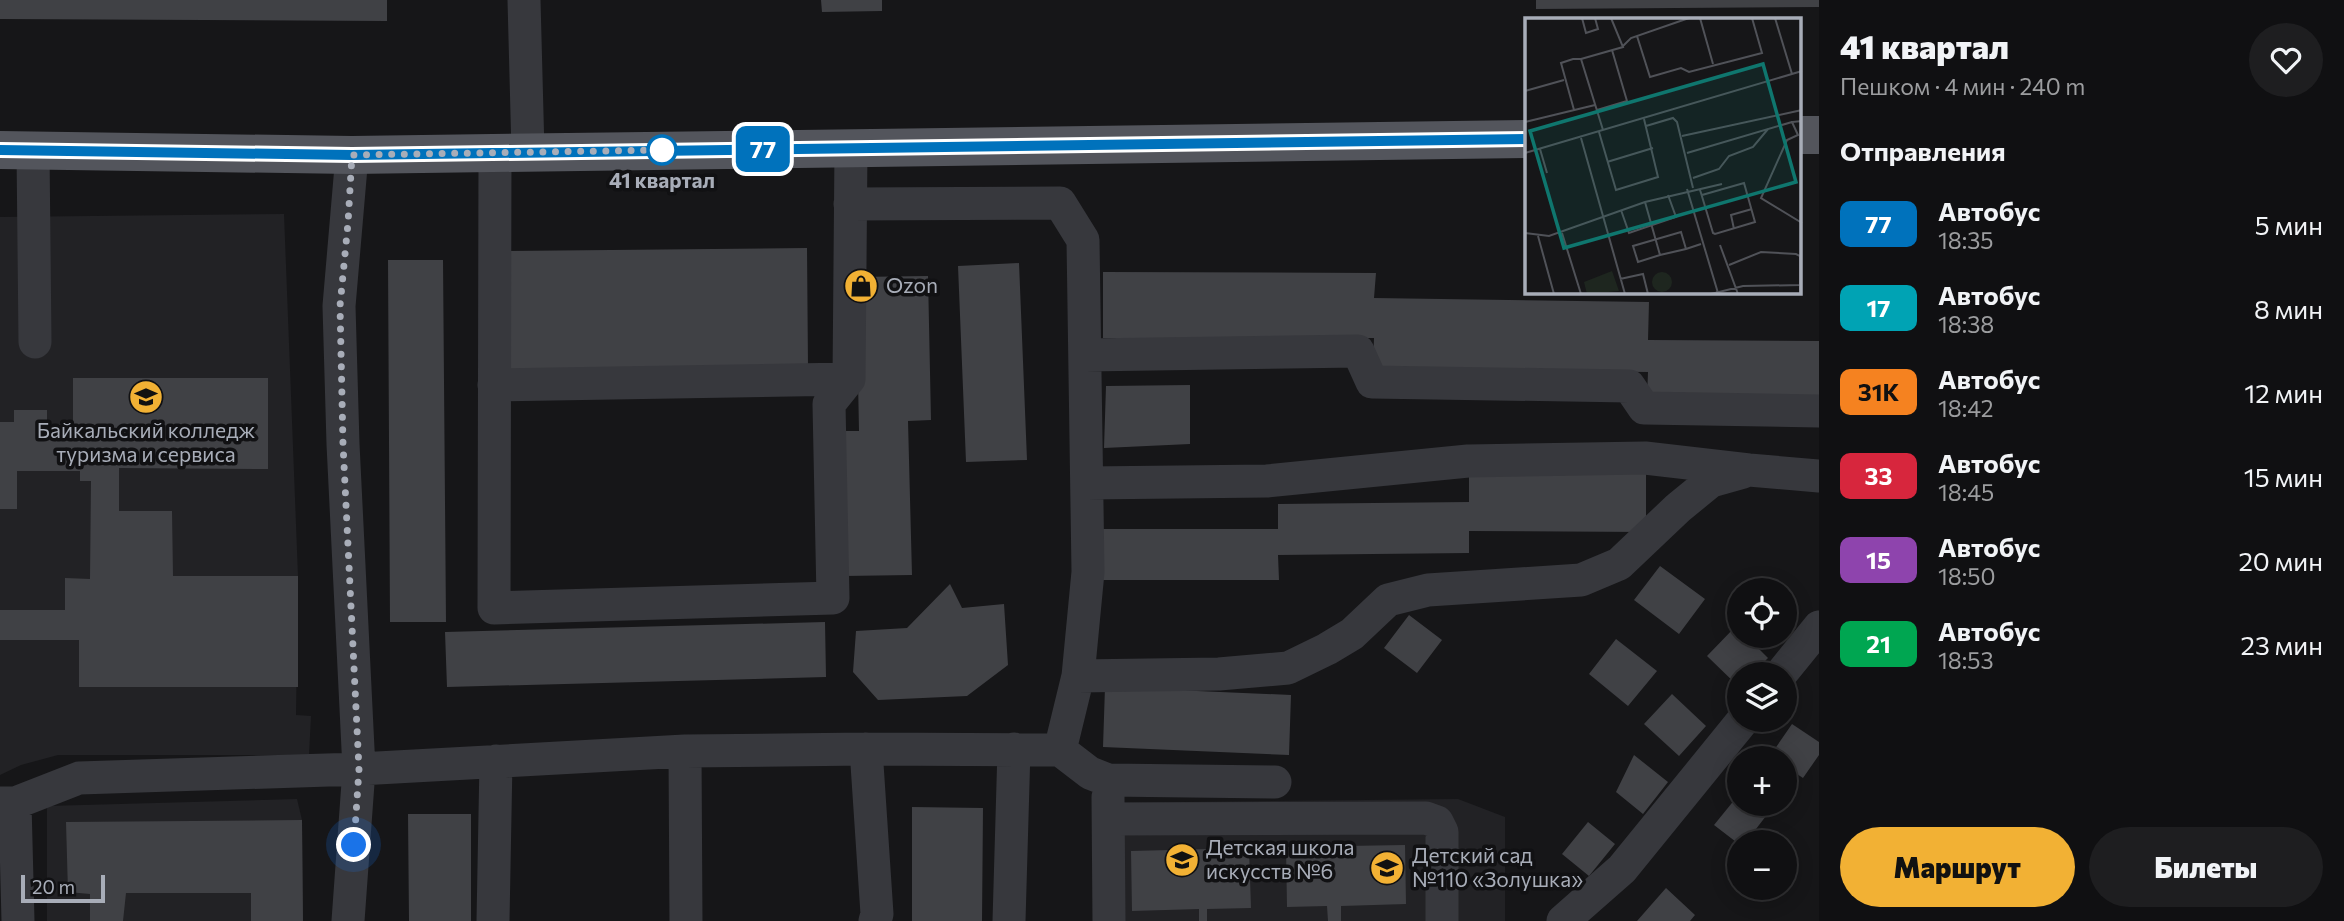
<!DOCTYPE html>
<html lang="ru">
<meta charset="utf-8">
<style>
:root{--surface:#101012;--page:#1e1e20;--text:#f1f3f6;--muted:#9c9d9f;--line:#303032;--accent:#f2b134}
body{margin:0;font-family:Commissioner,sans-serif;background:var(--page);color:var(--text);height:100vh;display:flex;flex-direction:column;font-size:26px;white-space:nowrap}
*{box-sizing:border-box;margin:0}
p{font-size:23px;color:var(--muted)}
.icon{flex:none;width:38px;height:38px;fill:none;stroke:currentColor;stroke-width:2;stroke-linecap:round;stroke-linejoin:round}
.map{position:relative;flex:1;overflow:hidden}
.details{display:flex;flex-direction:column;background:var(--surface);width:525px}
.details>*{flex:none}
.badge{padding:0 14px;border-radius:10px;font-size:24px;line-height:46px}
.tools{position:absolute;left:1727px;top:578px;display:grid;gap:14px}
.tools a{display:grid;place-items:center;width:70px;height:70px;border-radius:50%;background:var(--surface);box-shadow:0 4px 18px #0003,0 0 0 2px var(--line);font-size:35px}
.scale{position:absolute;left:21px;bottom:18px;width:84px;box-sizing:border-box;padding-left:7px;border:4px solid #a8adb8;border-top:0;font-size:19px;line-height:24px;white-space:nowrap;color:#a8adb8;-webkit-text-stroke:5px #111113;paint-order:stroke}
.you{position:absolute;width:35px;height:35px;margin:-18px;border:5px solid #fff;border-radius:50%;background:#1a73e8;box-shadow:0 0 0 10px #1a73e833}
.map>.badge{position:absolute;translate:-50% -50%;box-shadow:0 0 0 4px #fff}
h2{padding:0 21px;font-size:26px;line-height:63px}
.round{display:grid;place-items:center;flex:none;width:74px;height:74px;border-radius:37px;background:var(--page)}
.summary{display:flex;align-items:center;justify-content:space-between;height:119px;padding:0 21px}
h1{font-size:33px;font-weight:800;line-height:52px}
.cta{display:flex;gap:14px;margin-top:auto;padding:14px 21px}
.cta a{flex:1;height:80px;border-radius:42px;background:var(--accent);color:#111;font-size:28px;font-weight:800;line-height:80px;text-align:center}
.cta a+a{background:var(--page);color:var(--text)}
ul{padding:0;list-style:none}
li{display:flex;align-items:center;gap:21px;height:84px;padding:0 21px}
li div{flex:1}
li b{display:block;font-size:26px}
li em{font-style:normal}
li .badge{min-width:77px;font-weight:700;text-align:center}
main{display:flex;flex:1;min-height:0}
.map>svg:first-child{display:block}
</style>
<main>
<div class="map">
<svg width="1819" height="921" viewBox="0 0 1819 921">
<rect width="100%" height="100%" fill="#161618"/>
<path fill="#222225" d="M284 214 298 576 296 715 311 716 309 755H58L21 765 0 775V217Z
M297 799 302 820 303 921H47V806Z
M1458 799 1505 817V921H1097L1095 803Z"/>
<path fill="#404145" d="M0 0H387V21L0 19Z
M821 0H882V11L822 12Z
M1536 0H1819V7L1536 9Z
M807 248 808 366 502 374 500 251Z
M388 260H443L446 622H390Z
M1019 263 1027 460 966 462 958 266Z
M1103 272 1376 273 1374 298 1649 302 1648 340 1819 341V400L1647 399 1648 372 1373 369 1374 338H1103Z
M928 276 931 420 908 421 912 575 844 576 841 431H859L856 277Z
M73 378H268V469L119 468V511H172L173 576H298V687H79V640H0V610H65V578L90 579 91 481H80V471H17V509H0V422H14V410H47V424H73Z
M1190 385V444L1104 448 1106 386Z
M1469 473 1646 474V532L1469 531V553L1278 555 1279 580H1099V529H1278V504L1469 502Z
M1660 566 1705 599 1679 634 1634 600Z
M950 584 962 608 1004 604 1008 665 967 696 878 700 853 672 856 631 907 628Z
M1409 615 1442 640 1417 673 1384 648Z
M825 622 826 677 447 687 445 632Z
M1736 626 1740 629V635H1745L1768 658 1752 674H1740V688L1707 656Z
M1616 639 1657 671 1628 706 1589 674Z
M1105 687 1291 695 1289 755 1103 747Z
M1672 694 1706 726 1679 756 1644 724Z
M1792 724 1819 742V755L1803 778 1785 766V758L1770 756Z
M1634 755 1668 782 1643 814 1616 792Z
M1740 793V803H1750L1766 816 1746 842H1740V845L1714 825Z
M912 807 983 808 982 921H912Z
M408 814H471V921H409Z
M302 820 303 921H251V893H126L123 921H90V894L68 892 66 822Z
M1588 822 1615 844 1589 876 1562 854Z
M1405 845 1406 904 1341 906V921H1328L1327 906 1287 907 1286 847Z
M1249 848 1251 908 1207 909V921H1199V909L1132 911 1131 851Z
M1666 888 1695 915 1690 921H1637Z"/>
<g fill="none" stroke-linecap="round" stroke-linejoin="round">
<path stroke="#37383d" stroke-width="33" d="M524 0 528 152
M33 150 35 342
M495 152 494 608 833 598 829 404 849 379 851 148
M850 204 1060 203 1083 240 1088 572 1078 676 1060 750
M1085 355 1358 351 1372 382 1629 386 1644 408 1819 411
M494 385 849 379
M1087 483 1267 481 1468 461 1645 458 1749 470 1819 476
M1781 674 1819 627
M1078 676 1219 674 1288 668 1327 649 1352 634 1388 600 1428 590 1581 580 1619 564 1678 508 1711 481 1743 472
M866 749 877 914 875 921
M685 751 686 921
M1108 797 1109 921
M0 803H15L79 778 359 769 685 751 866 749 1060 750 1090 773 1108 780 1275 782
M15 803 18 921
M1109 819 1426 818 1437 822 1442 832V921
M348 921 359 769 343 444 339 306 352 155
M493 921 496 761
M1009 921 1014 749
M1563 921 1622 869 1744 719"/>
<path stroke="#53555c" stroke-width="38" d="M1800 135H1819
M0 150 352 155 1527 139"/>
</g>
<g fill="none" stroke-linecap="round" stroke-linejoin="round">
<g stroke="#fff" stroke-width="16">
<path id="line" d="M0 150 352 155 1527 139"/>
</g>
<use href="#line" stroke="#0072bc" stroke-width="10"/>
<path stroke="#a8adb8" stroke-width="7" stroke-dasharray="0 12.6" d="M354 845 359 769 343 444 340 306 348 223 352 155 665 150H662"/>
</g>
<defs>
<g id="shop-disc" transform="scale(1.75)"><circle r="9.5" fill="#f2b134" stroke="#111113"/><path d="M-5-2.5h2.3a2.7 3.5 0 0 1 5.4 0H5L5.5 6h-11ZM-1.5-2.5h3a1.5 2.3 0 0 0-3 0Z" fill="#111"/></g>
<g id="university-disc" transform="scale(1.75)"><circle r="9.5" fill="#f2b134" stroke="#111113"/><path d="M0-5L7-2L0 1L-7-2ZM-4 1L0 2.5L4 1V4Q0 6-4 4Z" fill="#111"/></g>
<g id="school-disc" transform="scale(1.75)"><circle r="9.5" fill="#f2b134" stroke="#111113"/><path d="M0-5L7-2L0 1L-7-2ZM-4 1L0 2.5L4 1V4Q0 6-4 4Z" fill="#111"/></g>
</defs>
<g fill-rule="evenodd">
<use href="#shop-disc" x="861" y="286"/>
<use href="#university-disc" x="146" y="397"/>
<use href="#school-disc" x="1182" y="860"/>
<use href="#school-disc" x="1387" y="868"/>
</g>
<circle fill="#fff" stroke="#0072bc" stroke-width="3.5" cx="662" cy="150" r="14"/>
<g text-anchor="middle" stroke-width="7" stroke-linejoin="round" paint-order="stroke">
<g font-size="21" font-weight="bold" fill="#a8adb8" stroke="#111113">
<text x="662" y="188">41 квартал</text>
</g>
<g font-size="21" fill="#a8adb8" stroke="#111113" text-anchor="start">
<text x="886" y="293">Ozon</text>
<text x="146" y="438" text-anchor="middle">Байкальский колледж<tspan x="146" dy="24">туризма и сервиса</tspan></text>
<text x="1206" y="855">Детская школа<tspan x="1206" dy="24">искусств №6</tspan></text>
<text x="1412" y="863">Детский сад<tspan x="1412" dy="24">№110 «Золушка»</tspan></text>
</g>
</g>
<g transform="translate(1525 18)">
<rect width="276" height="276" fill="#161618"/>
<path d="M87 253 94 273 62 276 59 264ZM127 264a10 10 0 1 1 20 0a10 10 0 1 1-20 0Z" fill="#1e261f"/>
<path fill="none" stroke="#505258" stroke-width="2" d="M57 0 61 15 73 11 70 0M175 0 188 46M250 0 267 56M112 18 125 59 156 50 164 54 237 35 227 0M98 28 106 20 164 0M56 41 98 29 86 0M0 73 39 62M49 92 36 45 48 41H56L78 112M72 92 102 83 87 32M277 103 267 104 273 117 262 122 236 180 277 205M0 104 70 87M121 108 148 100 152 104 168 170M74 114 91 172 133 159 119 101M157 118 277 92M56 120 100 276M15 131 22 155M0 135 277 53M162 135 267 104M82 144 128 130M168 160 194 151 204 138 228 129 243 111M162 171 193 275M175 172 176 175 188 215 190 216 230 204 219 165 177 177M120 184 135 237M96 192 104 215 151 199 143 177M209 211 206 197 227 191M0 215 24 218 120 184 197 166M37 215 56 276M13 218 29 276M195 227 213 276M161 231 156 214 108 228 113 244 135 237 161 231 176 226M204 247 236 234 271 236 275 238V276M95 261 118 256 123 276M186 276 218 268 276 267"/>
<path fill="#0f766e" fill-opacity="0.15" stroke="#0f766e" stroke-width="3.5" d="M238 46 271 164 39 230 5 113Z"/>
<rect width="276" height="276" fill="none" stroke="#a8adb8" stroke-width="3.5"/>
</g>
</svg>
<div class="tools">
<a><svg class="icon" aria-label="locate" viewBox="0 0 24 24"><circle cx="12" cy="12" r="6"/><path d="M12 2v4M12 18v4M2 12h4M18 12h4"/></svg></a>
<a><svg class="icon" aria-label="layers" viewBox="0 0 24 24"><path d="M12 4l9 5-9 5-9-5zM3 14l9 5 9-5"/></svg></a>
<a>+</a>
<a>−</a>
</div>
<div class="scale">20 m</div>
<div class="you" style="left:354px;top:845px"></div>
<b class="badge" style="left:763px;top:149px;background:#0072bc;color:#fff">77</b>
</div>
<section class="details">
<div class="summary"><div><h1>41 квартал</h1><p>Пешком · 4 мин · 240 m</p></div><a class="round"><svg class="icon" aria-label="heart" viewBox="0 0 24 24"><path d="M12 20l-8-8c-3-5 5-10 8-4 3-6 11-1 8 4z"/></svg></a></div>
<h2>Отправления</h2>
<ul>
<li><span class="badge" style="background:#0072bc;color:#fff">77</span><div><b>Автобус</b><p>18:35</p></div><em>5 мин</em></li>
<li><span class="badge" style="background:#00a3b4;color:#fff">17</span><div><b>Автобус</b><p>18:38</p></div><em>8 мин</em></li>
<li><span class="badge" style="background:#f58220;color:#111">31К</span><div><b>Автобус</b><p>18:42</p></div><em>12 мин</em></li>
<li><span class="badge" style="background:#d7263d;color:#fff">33</span><div><b>Автобус</b><p>18:45</p></div><em>15 мин</em></li>
<li><span class="badge" style="background:#8e44ad;color:#fff">15</span><div><b>Автобус</b><p>18:50</p></div><em>20 мин</em></li>
<li><span class="badge" style="background:#00a651;color:#fff">21</span><div><b>Автобус</b><p>18:53</p></div><em>23 мин</em></li>
</ul>
<div class="cta"><a>Маршрут</a><a>Билеты</a></div>
</section>
</main>
